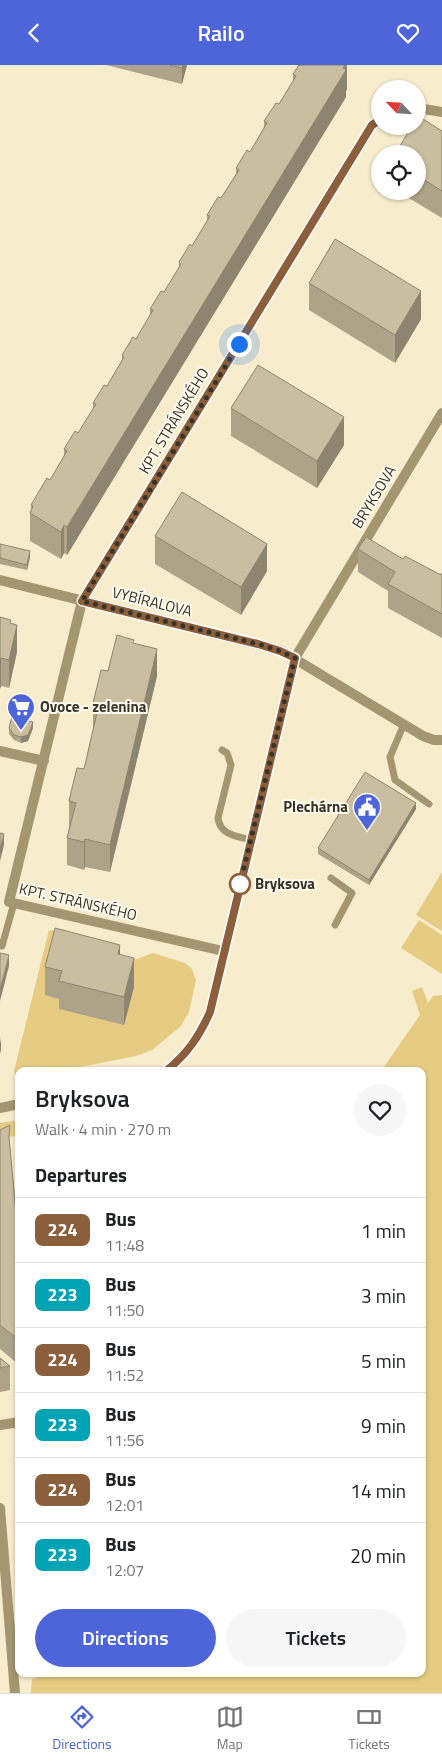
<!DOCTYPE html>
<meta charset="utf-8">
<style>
:root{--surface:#fff;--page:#f6f6f6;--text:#202124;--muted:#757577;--line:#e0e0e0;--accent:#4d65d9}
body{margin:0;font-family:"Titillium Web",sans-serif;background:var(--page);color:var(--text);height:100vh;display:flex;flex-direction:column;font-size:19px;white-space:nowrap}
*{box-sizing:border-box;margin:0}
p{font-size:16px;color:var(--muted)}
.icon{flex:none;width:28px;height:28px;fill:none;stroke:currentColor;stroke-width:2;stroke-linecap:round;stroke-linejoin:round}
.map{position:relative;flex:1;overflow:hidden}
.details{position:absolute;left:15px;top:1002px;width:411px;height:610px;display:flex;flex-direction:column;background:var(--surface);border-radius:10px;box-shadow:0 1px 4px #0004}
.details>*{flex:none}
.badge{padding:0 10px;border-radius:8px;font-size:18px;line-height:32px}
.needle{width:32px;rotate:295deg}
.fabs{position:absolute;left:371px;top:15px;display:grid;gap:10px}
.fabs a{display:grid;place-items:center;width:55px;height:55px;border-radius:50%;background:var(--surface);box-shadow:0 1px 4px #0004;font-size:25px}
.you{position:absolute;width:25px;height:25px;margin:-12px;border:4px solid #fff;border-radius:50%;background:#1a73e8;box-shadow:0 0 0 8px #1a73e833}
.map>.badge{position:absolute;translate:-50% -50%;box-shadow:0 0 0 2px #fff}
h2{padding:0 20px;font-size:19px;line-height:45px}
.round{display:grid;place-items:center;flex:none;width:52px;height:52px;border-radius:26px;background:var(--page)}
.head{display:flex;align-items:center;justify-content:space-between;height:85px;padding:0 20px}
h1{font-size:24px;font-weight:600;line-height:38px}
.cta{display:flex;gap:10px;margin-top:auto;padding:10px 20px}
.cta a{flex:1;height:58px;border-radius:30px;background:var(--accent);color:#fff;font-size:20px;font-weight:600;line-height:58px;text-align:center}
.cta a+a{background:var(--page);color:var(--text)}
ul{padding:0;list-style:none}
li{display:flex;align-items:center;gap:15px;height:65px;padding:0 20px;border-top:1px solid var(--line)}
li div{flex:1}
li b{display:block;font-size:19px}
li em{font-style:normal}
li .badge{min-width:55px;font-weight:700;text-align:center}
header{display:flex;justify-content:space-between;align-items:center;height:65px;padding:0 20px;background:var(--accent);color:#fff;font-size:22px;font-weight:600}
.tabs{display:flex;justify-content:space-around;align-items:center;height:70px;border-top:1px solid var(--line);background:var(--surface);font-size:14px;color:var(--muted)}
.tabs a{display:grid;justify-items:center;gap:2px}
.tabs .active{color:var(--accent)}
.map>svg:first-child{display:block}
</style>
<header><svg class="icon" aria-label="back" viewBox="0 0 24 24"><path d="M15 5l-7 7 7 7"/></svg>Railo<svg class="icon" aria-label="heart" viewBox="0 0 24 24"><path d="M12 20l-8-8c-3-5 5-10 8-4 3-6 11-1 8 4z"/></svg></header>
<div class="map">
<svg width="442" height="1628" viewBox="0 0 442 1628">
<rect width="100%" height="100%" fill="#f7eccc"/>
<path fill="#e6cc83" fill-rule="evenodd" d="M442 807V866L416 850Z
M419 855 442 870V909L401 883Z
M49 865 95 874 93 883 137 894 153 888 185 898 192 904 196 915 189 947 181 961 152 985 136 991 60 1006H19V1013L16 1012 14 1006ZM134 922 62 934 45 930Z
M422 922 428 938 433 931 442 930V1628H31L32 1614 45 1609H422V1006H381L420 950 412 926Z
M19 1055V1070L0 1074V1058Z"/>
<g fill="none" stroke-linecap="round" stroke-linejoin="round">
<path stroke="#a39670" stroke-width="7" d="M404 659 390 692 395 715 429 739
M222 685 227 688 231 700 218 753C220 770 236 771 251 775
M331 813 352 828 335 860
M0 881H2L14 838"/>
<path stroke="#a39670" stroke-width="10" d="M418 43 442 47
M0 515 280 585 423 671 434 675H442
M0 686 44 696
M223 886 9 837 82 536 372 60 380 55
M166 1006C187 989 199 972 210 947L295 593 442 348
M0 1043 19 1039
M0 1360 19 1357
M0 1443 15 1628"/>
</g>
<path fill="#ada389" d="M106 0H187L182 19Z
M347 0V24L346 26V32L67 490 64 488 61 494 30 476V448L31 446V440L50 415 64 391V384L78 368 93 344V338L107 321 122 296V290L136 274 150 250V244L164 227 179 203V197L192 181 207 156V150L221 133 236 109V103L250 87 264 62V56L279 39 293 16V9Z
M442 66V153L397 126H418V89Z
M309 218 421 254 395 298 309 245Z
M231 343 344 380 317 423 231 371Z
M155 471 267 506 241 550 155 499Z
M0 479 30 492 27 505 0 499Z
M358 484 403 494 441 510 442 508V573L388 543V526L358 507Z
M0 552 11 558 17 587 9 623 1 621 0 624Z
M134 578 157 611 110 807 85 802 84 805 67 800V773L69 763V736L84 704 93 665V638L108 606Z
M9 663H33L28 676 21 678 14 675 9 669Z
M416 744 369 820 318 789V783Z
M120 890 134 922 124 960 59 944V934L45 930V902Z
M0 1065 10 1081 19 1181V1300L0 1284Z
M0 1293 10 1301V1325L0 1327Z"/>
<path fill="#8d856f" d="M183 0H187L182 19V3Z
M345 0H347V24L346 26V32L67 490V462Z
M421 226V254L395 298V270Z
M344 352V380L317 423V396Z
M64 460V488L61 494V467Z
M267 479V506L241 550V522Z
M30 486V492L27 505V500Z
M17 560V587L9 623V595Z
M157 584V611L110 807V780Z
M1 593V621L0 624V596Z
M33 657V663L28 676 21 678V672Z
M416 738V744L369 820V815Z
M4 769V780L0 796V784Z
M85 774V802L84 805V777Z
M120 880V908L118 889Z
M9 890V901L0 936V925Z
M134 893V922L124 960V932Z
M1 973V985L0 989V978Z"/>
<path fill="#c9be9f" stroke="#8d856f" d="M169 0H183L182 3Z
M299 0H345L343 3 346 5 67 462 64 460 61 467 30 448 33 441 31 440 47 413 50 415 67 386 64 384 75 366 78 368 96 339 93 338 104 320 107 321 124 292 122 290 133 272 136 274 153 245 150 244 161 226 164 227 181 199 179 197 184 189 190 179 192 181 210 151 207 150 218 132 221 133 239 105 236 103 247 85 250 87 267 58 264 56 276 38 279 39 296 11 293 9Z
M418 51 442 66V126L418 111V89H395L412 61H418Z
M335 174 421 226 395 270 309 218Z
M258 300 344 352 317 396 231 343Z
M182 427 267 479 241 522 155 471Z
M366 472 403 494 405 491 441 510 442 508V549L388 519 395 507 358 484Z
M0 479 30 486 27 500 0 493Z
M0 552 11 555 10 558 17 560 9 595 1 593 0 596Z
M117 570 134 575 133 578 157 584 110 780 85 774 84 777 67 773 76 738 69 736 72 723 77 703 84 704 99 639 93 638 101 605 108 606Z
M12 652 33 657 28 670 21 672 14 670 9 663Z
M365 707 416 738 369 815 318 783Z
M0 768 4 769 0 784Z
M55 863 120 880 118 889 134 893 124 932 59 916 62 906 45 902Z
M0 888 9 890 0 925Z
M10 1060 9 1072 19 1181V1275L0 1260V1065Z
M0 1293 10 1301 0 1303Z"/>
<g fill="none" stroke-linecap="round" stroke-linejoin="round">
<g stroke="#fff" stroke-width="11">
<path id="line" d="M166 1006C187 989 199 972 210 947L295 593 280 586 258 579 82 536 372 60 380 55"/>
</g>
<use href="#line" stroke="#8b5e3c" stroke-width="8"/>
<path stroke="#373327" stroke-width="5" stroke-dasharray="0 9" d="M239 279 82 536 258 579 280 586 295 593 240 819"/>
</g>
<defs>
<g id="supermarket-pin" transform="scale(1.4375)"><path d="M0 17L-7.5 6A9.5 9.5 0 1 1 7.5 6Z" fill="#4d65d9" stroke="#fefaed"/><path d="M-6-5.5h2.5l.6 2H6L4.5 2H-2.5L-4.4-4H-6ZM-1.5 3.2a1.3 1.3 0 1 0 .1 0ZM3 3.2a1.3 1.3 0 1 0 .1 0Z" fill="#fff"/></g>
<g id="civic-pin" transform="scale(1.4375)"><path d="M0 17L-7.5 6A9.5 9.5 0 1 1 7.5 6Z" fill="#4d65d9" stroke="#fefaed"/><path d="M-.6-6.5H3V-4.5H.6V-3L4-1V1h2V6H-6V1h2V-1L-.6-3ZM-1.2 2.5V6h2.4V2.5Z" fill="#fff"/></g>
</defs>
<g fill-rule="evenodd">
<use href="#supermarket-pin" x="21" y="642"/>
<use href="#civic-pin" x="367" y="742"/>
</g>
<circle fill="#fff" stroke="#8b5e3c" stroke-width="2.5" cx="240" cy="819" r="10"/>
<g text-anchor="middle" stroke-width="4" stroke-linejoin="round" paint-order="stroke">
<g font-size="15" fill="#373327" stroke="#fefaed">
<text transform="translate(174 356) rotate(-59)" y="5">KPT. STRÁNSKÉHO</text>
<text transform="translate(374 432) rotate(-59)" y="5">BRYKSOVA</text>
<text transform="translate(152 537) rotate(14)" y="5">VYBÍRALOVA</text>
<text transform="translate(78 837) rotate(13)" y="5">KPT. STRÁNSKÉHO</text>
</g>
<g font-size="15" font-weight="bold" fill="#373327" stroke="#fefaed" text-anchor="start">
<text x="40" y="647">Ovoce - zelenina</text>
<text x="348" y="747" text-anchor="end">Plechárna</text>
</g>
<g font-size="15" font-weight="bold" fill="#373327" stroke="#fefaed" text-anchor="start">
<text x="255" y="824">Bryksova</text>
</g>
</g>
</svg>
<div class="fabs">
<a><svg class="needle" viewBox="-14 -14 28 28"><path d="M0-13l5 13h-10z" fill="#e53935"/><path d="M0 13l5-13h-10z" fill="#757577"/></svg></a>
<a><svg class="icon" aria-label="locate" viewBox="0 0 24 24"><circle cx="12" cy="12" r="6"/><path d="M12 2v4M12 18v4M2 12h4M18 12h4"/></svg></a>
</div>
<div class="you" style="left:239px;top:279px"></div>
<section class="details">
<div class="head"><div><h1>Bryksova</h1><p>Walk · 4 min · 270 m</p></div><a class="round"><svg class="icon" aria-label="heart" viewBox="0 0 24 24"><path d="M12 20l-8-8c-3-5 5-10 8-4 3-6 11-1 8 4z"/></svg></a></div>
<h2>Departures</h2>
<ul>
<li><span class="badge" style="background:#8b5e3c;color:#fff">224</span><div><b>Bus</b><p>11:48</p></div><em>1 min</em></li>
<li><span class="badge" style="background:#00a3b4;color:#fff">223</span><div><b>Bus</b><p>11:50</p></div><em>3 min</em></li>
<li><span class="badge" style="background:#8b5e3c;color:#fff">224</span><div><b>Bus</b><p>11:52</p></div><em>5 min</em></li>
<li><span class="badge" style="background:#00a3b4;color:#fff">223</span><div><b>Bus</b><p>11:56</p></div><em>9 min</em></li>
<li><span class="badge" style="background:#8b5e3c;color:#fff">224</span><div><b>Bus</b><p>12:01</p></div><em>14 min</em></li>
<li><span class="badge" style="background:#00a3b4;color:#fff">223</span><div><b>Bus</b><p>12:07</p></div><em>20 min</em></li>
</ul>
<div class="cta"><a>Directions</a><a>Tickets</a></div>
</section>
</div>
<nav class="tabs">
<a class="active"><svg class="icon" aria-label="directions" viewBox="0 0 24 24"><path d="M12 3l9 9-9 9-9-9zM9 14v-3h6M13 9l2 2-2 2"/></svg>Directions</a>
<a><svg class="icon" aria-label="map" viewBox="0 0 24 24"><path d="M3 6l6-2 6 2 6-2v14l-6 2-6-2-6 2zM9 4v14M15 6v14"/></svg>Map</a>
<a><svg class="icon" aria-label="tickets" viewBox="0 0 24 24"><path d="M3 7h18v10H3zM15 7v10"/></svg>Tickets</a>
</nav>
